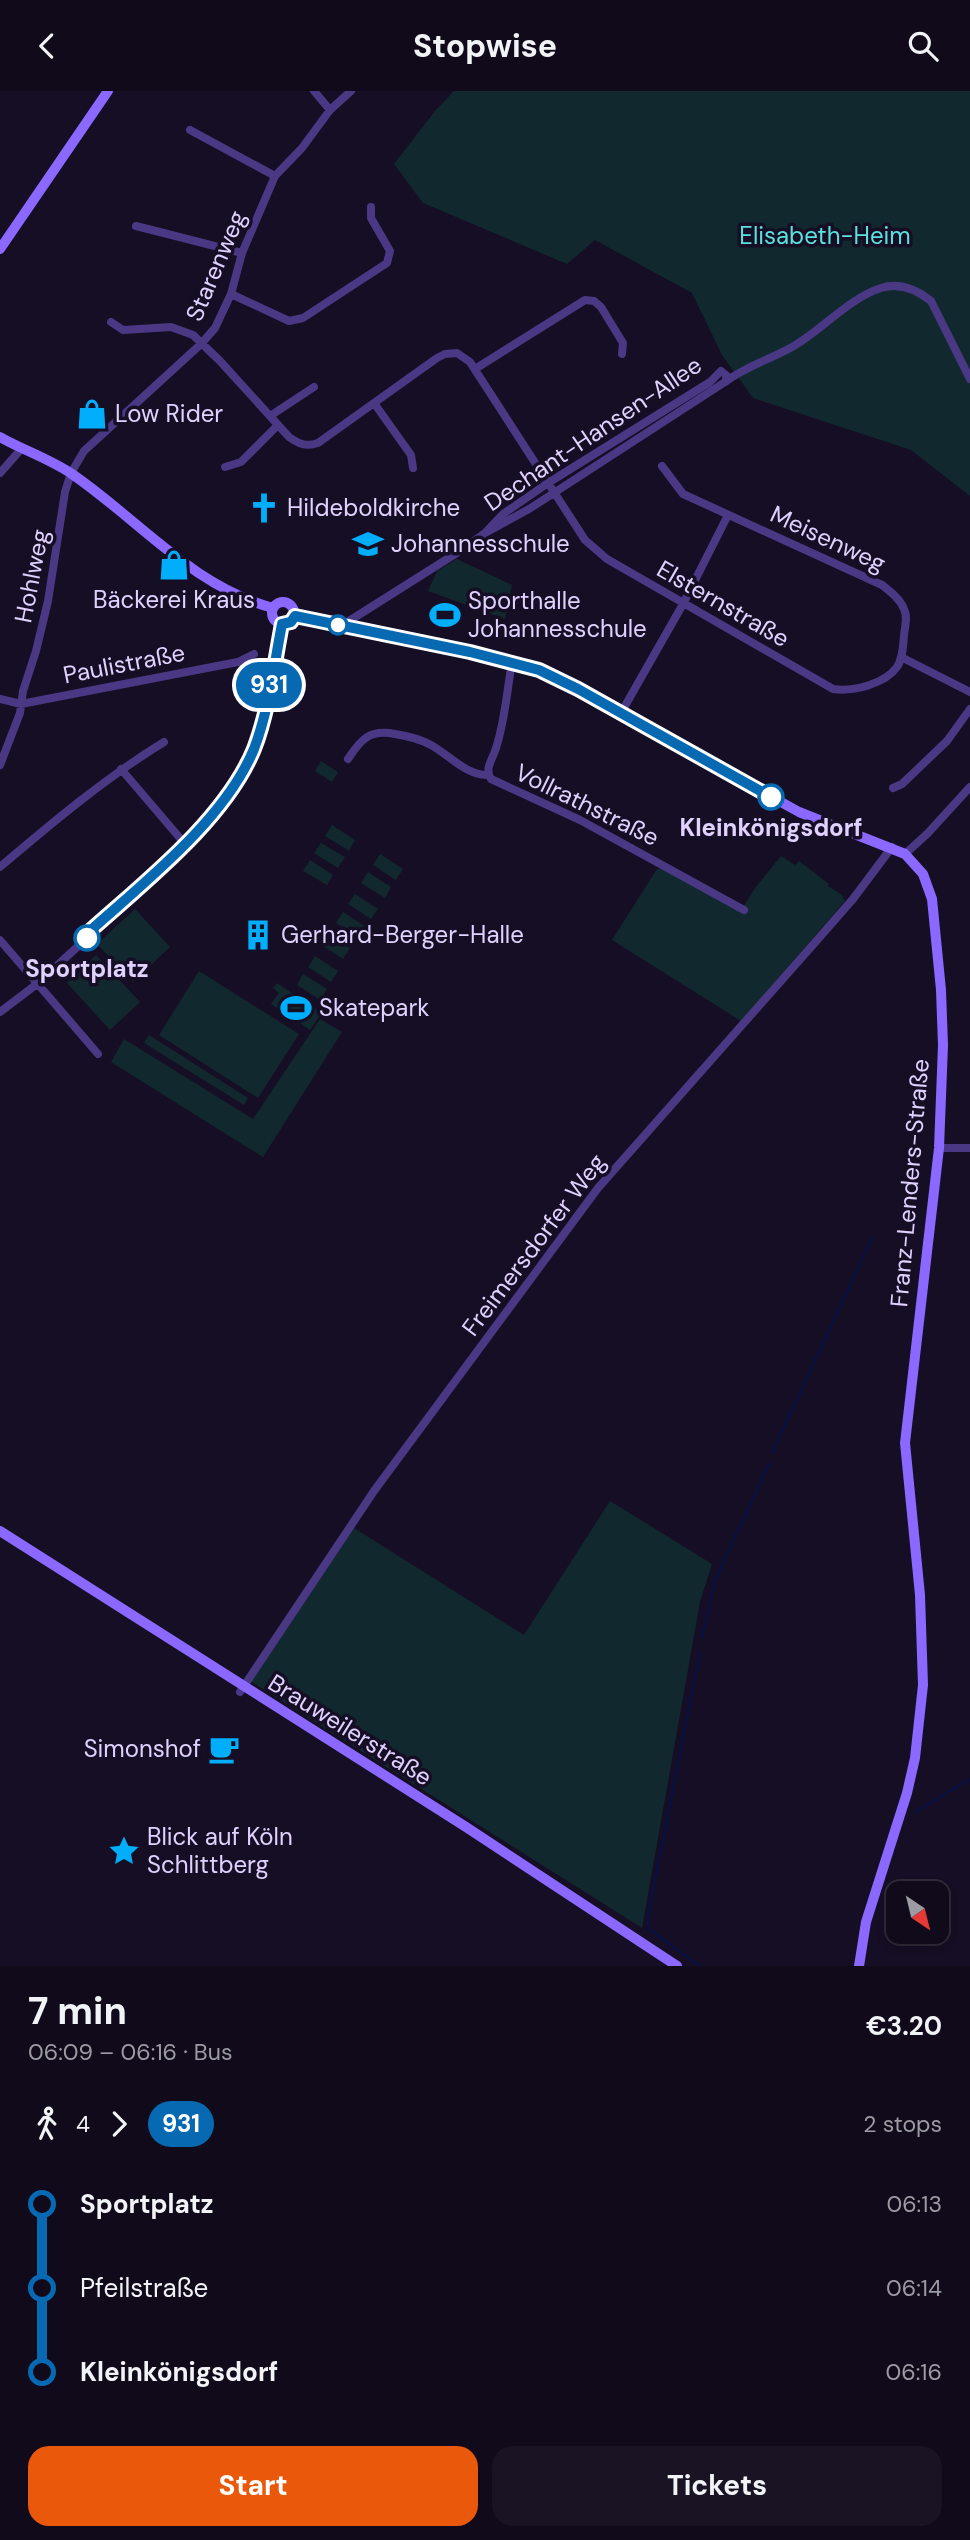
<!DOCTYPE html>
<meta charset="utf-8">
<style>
:root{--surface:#100a1b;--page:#191324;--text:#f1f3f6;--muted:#9c9aa3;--line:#302b3a;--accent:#ea580c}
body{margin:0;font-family:"DM Sans",sans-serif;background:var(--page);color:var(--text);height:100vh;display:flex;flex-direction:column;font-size:26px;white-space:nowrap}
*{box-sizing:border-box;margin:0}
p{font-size:23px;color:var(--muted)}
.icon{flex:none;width:38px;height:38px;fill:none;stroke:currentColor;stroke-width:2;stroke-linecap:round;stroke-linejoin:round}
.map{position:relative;height:1875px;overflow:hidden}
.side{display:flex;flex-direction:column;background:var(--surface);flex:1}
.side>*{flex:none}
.badge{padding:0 14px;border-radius:23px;font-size:24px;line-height:46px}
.needle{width:46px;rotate:145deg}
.buttons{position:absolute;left:886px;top:1790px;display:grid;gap:14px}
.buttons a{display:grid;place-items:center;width:63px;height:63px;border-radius:14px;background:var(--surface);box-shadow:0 4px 10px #0003,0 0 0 2px var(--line);font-size:35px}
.map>.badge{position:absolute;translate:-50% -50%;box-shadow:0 0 0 4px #fff}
.legs{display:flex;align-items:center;gap:10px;height:77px;padding:0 28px;font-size:23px}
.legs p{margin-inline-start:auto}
.head{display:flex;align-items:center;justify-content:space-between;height:119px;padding:0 28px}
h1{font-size:38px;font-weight:700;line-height:52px}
.button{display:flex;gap:14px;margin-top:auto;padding:14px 28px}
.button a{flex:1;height:80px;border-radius:21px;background:var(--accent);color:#fff;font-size:28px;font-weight:700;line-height:80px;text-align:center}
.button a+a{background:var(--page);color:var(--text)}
ul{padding:0 28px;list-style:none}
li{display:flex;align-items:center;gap:24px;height:84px;font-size:26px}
li i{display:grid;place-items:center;width:10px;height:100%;margin:0 9px;background:currentColor}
li i::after{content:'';width:18px;height:18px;margin:-9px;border:5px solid;border-radius:50%;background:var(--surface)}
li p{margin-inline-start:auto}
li:first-child i{background:linear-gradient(#0000 50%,currentColor 0)}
li:last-child i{background:linear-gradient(currentColor 50%,#0000 0)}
header{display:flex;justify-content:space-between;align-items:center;height:91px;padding:0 28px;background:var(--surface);font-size:32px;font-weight:700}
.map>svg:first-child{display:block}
</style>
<header><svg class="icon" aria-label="back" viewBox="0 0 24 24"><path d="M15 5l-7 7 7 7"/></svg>Stopwise<svg class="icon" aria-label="search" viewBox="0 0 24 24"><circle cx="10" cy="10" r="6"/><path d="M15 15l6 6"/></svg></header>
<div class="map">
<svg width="970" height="1875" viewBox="0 0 970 1875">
<rect width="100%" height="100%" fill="#160e24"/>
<path fill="#11292e" d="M454 0H970V405L911 359 753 307 722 264 692 202 595 149 567 173 423 112 394 73 435 20Z
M457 468 512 494 505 528 428 500 437 480Z
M321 670 338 681 332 691 315 680Z
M332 734 355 749 349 760 325 745Z
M321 752 345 766 338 777 314 762Z
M380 763 403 778 396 789 373 774Z
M781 765 795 774 799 770 829 793 828 795 842 804 845 810 741 930 612 849 657 778 664 777 741 820 755 797Z
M310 769 333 784 327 794 303 780Z
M368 781 391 796 385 807 361 792Z
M355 803 378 818 371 828 348 813Z
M135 818 170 856 133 891 97 853Z
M343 821 366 836 360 846 336 832Z
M327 842 350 857 343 868 320 853Z
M96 864 140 911 110 939 67 892Z
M315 865 338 880 331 891 308 876Z
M199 880 299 943 258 1007 159 944Z
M303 883 327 898 320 909 297 894Z
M277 892 322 922 310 939 271 913 279 902 273 897Z
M320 928 342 941 263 1066 111 971 124 948 253 1028Z
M149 944 248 1007 244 1014 144 952Z
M610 1410 712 1473 700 1511 642 1837 250 1590 354 1437 524 1544Z"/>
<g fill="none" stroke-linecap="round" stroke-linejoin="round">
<path stroke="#081142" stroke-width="2.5" d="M772 1362 872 1147
M702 1547 715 1489 769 1373
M700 1561 647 1831 649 1838 700 1875
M915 1721 970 1688"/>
<path stroke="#4a3884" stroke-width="8" d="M314 0 330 19
M190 39 275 85
M136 135 242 162
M231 203 289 230 303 227 387 172 390 160 371 127V116
M111 231 123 239 171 236 193 244 220 270 289 346C299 353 306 356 318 352L437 267 445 263 457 262 470 271 585 449 607 468 833 598C853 601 885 593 897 576 903 567 903 555 904 544 905 535 908 526 904 518 900 508 891 501 882 494L683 403 662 375
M475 278 585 209 594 210 601 216 623 252 622 263
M725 291C746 275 769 269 792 256 821 240 849 207 881 197 899 191 917 199 931 210L970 288
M374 312 411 364 413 377
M270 325 314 296
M225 376 241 371 278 334
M0 382 22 357
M347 536 349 530 463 458 485 442 503 423 548 392 710 291 721 280 727 285 725 291 529 418 485 442
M901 566 970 601
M512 571C507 599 505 630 496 657 493 668 484 677 491 688L580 729 744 819
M0 608 21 613 238 571 254 563
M621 622 683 513 728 424
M348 668C361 648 370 638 395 643 408 645 420 648 431 654 449 664 467 685 488 684
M0 674 20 622 23 600 36 560 48 510 65 401 71 382 84 360 201 253 215 237 231 203 242 162 275 85 302 57 330 19 351 0
M121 678 185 753
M893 697 902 693 947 650 970 618
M905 763 928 742 970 696
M0 776C53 731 104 688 164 651
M0 849 98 963
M0 921 37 893 87 847 91 839C152 784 233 723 259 643 271 608 275 569 282 533
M939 1057H970
M240 1601 374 1400 598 1097 811 856 853 808 892 756"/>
<path stroke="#8b68ff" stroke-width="10" d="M0 158 108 0
M0 346C23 359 50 368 72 383 139 429 192 495 273 517
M272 522a11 11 0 1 1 22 0a11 11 0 1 1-22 0Z
M294 525 449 557 539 579 578 598 799 721 905 763 923 783 932 808 941 899 943 954 939 1057 905 1352 920 1504 923 1594 915 1667 907 1702 866 1831 859 1875
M0 1440 466 1736 677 1875"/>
</g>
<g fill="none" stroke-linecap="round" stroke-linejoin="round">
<g stroke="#fff" stroke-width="16">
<path id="line-1" d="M87 847 91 839C147 789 225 728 254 658 269 619 274 574 282 533L291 531 295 525 470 561 539 579 578 598 771 706"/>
</g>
<use href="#line-1" stroke="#0869b3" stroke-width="10"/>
</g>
<defs>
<g id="shop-bare" transform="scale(2.415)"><path d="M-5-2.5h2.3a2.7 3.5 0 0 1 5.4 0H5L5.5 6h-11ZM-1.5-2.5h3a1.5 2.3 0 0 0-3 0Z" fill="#00aefc" stroke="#160e24" stroke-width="2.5" paint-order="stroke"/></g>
<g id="church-bare" transform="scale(2.415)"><path d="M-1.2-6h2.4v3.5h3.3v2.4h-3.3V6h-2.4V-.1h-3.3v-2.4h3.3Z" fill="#00aefc" stroke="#160e24" stroke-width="2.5" paint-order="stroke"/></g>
<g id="school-bare" transform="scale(2.415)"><path d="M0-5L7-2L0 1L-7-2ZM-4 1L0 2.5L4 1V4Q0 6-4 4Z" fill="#00aefc" stroke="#160e24" stroke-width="2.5" paint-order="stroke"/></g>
<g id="stadium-bare" transform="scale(2.415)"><path d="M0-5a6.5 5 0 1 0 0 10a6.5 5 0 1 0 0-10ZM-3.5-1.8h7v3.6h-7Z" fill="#00aefc" stroke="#160e24" stroke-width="2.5" paint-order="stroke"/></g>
<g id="building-bare" transform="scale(2.415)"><path d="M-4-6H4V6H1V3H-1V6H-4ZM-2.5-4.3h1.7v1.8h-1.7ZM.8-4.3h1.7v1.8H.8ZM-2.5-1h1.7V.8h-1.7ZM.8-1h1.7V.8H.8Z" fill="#00aefc" stroke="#160e24" stroke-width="2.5" paint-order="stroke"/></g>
<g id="cafe-bare" transform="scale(2.415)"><path d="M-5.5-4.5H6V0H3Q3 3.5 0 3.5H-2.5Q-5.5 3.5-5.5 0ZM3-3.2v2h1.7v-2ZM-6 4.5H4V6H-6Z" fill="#00aefc" stroke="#160e24" stroke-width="2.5" paint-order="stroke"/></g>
<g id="sight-bare" transform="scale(2.415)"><path d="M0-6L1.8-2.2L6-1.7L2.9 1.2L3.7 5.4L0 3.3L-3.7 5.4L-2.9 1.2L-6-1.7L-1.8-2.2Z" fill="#00aefc" stroke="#160e24" stroke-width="2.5" paint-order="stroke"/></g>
</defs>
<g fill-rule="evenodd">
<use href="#shop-bare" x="92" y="323"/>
<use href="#church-bare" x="264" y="417"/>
<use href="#school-bare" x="368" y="453"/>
<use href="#shop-bare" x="174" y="474"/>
<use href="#stadium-bare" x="445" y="524"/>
<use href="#building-bare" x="258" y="844"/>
<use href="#stadium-bare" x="296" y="917"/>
<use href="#cafe-bare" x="224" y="1658"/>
<use href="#sight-bare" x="124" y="1760"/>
</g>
<g fill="#fff" stroke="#0869b3" stroke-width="3.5">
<circle cx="338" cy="534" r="9"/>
<circle cx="771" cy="706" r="12"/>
<circle cx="87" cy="847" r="12"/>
</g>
<g text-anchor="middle" stroke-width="7" stroke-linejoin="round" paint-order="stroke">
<g font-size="24" fill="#5ae2dc" stroke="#160e24">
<text x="825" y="153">Elisabeth-Heim</text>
</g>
<g font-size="24" fill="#e0d1ff" stroke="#160e24">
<text transform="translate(216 175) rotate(-67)" y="8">Starenweg</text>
<text transform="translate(593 343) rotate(-34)" y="8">Dechant-Hansen-Allee</text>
<text transform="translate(828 448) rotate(25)" y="8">Meisenweg</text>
<text transform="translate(32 485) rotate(-79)" y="8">Hohlweg</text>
<text transform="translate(723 513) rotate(30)" y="8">Elsternstraße</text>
<text transform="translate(124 573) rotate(-11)" y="8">Paulistraße</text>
<text transform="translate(587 714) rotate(26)" y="8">Vollrathstraße</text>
<text transform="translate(910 1092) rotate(-85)" y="8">Franz-Lenders-Straße</text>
<text transform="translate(534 1154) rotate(-53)" y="8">Freimersdorfer Weg</text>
<text transform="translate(350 1639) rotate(32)" y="8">Brauweilerstraße</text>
</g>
<g font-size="24" fill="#e0d1ff" stroke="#160e24" text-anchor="start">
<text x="115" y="331">Low Rider</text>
<text x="287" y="425">Hildeboldkirche</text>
<text x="391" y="461">Johannesschule</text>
<text x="174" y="517" text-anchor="middle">Bäckerei Kraus</text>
<text x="468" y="518">Sporthalle<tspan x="468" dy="28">Johannesschule</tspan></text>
<text x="281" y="852">Gerhard-Berger-Halle</text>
<text x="319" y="925">Skatepark</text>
<text x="201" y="1666" text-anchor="end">Simonshof</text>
<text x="147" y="1754">Blick auf Köln<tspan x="147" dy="28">Schlittberg</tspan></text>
</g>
<g font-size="24" font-weight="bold" fill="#e0d1ff" stroke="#160e24">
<text x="771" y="745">Kleinkönigsdorf</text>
<text x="87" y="886">Sportplatz</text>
</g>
</g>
</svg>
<div class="buttons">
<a><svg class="needle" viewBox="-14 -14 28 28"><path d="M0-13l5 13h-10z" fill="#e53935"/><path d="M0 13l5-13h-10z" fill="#9c9aa3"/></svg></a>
</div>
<b class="badge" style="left:269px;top:594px;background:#0869b3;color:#fff">931</b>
</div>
<section class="side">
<div class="head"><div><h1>7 min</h1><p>06:09 – 06:16 · Bus</p></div><b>€3.20</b></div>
<div class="legs"><svg class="icon" aria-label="walk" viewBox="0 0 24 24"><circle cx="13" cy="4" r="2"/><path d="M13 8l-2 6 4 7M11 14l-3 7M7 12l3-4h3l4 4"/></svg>4<svg class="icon" aria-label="forward" viewBox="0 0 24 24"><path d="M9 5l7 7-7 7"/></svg><b class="badge" style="background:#0869b3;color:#fff">931</b><p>2 stops</p></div>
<ul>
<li><i style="color:#0869b3"></i><b>Sportplatz</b><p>06:13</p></li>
<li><i style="color:#0869b3"></i><span>Pfeilstraße</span><p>06:14</p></li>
<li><i style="color:#0869b3"></i><b>Kleinkönigsdorf</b><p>06:16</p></li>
</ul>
<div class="button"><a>Start</a><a>Tickets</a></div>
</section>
